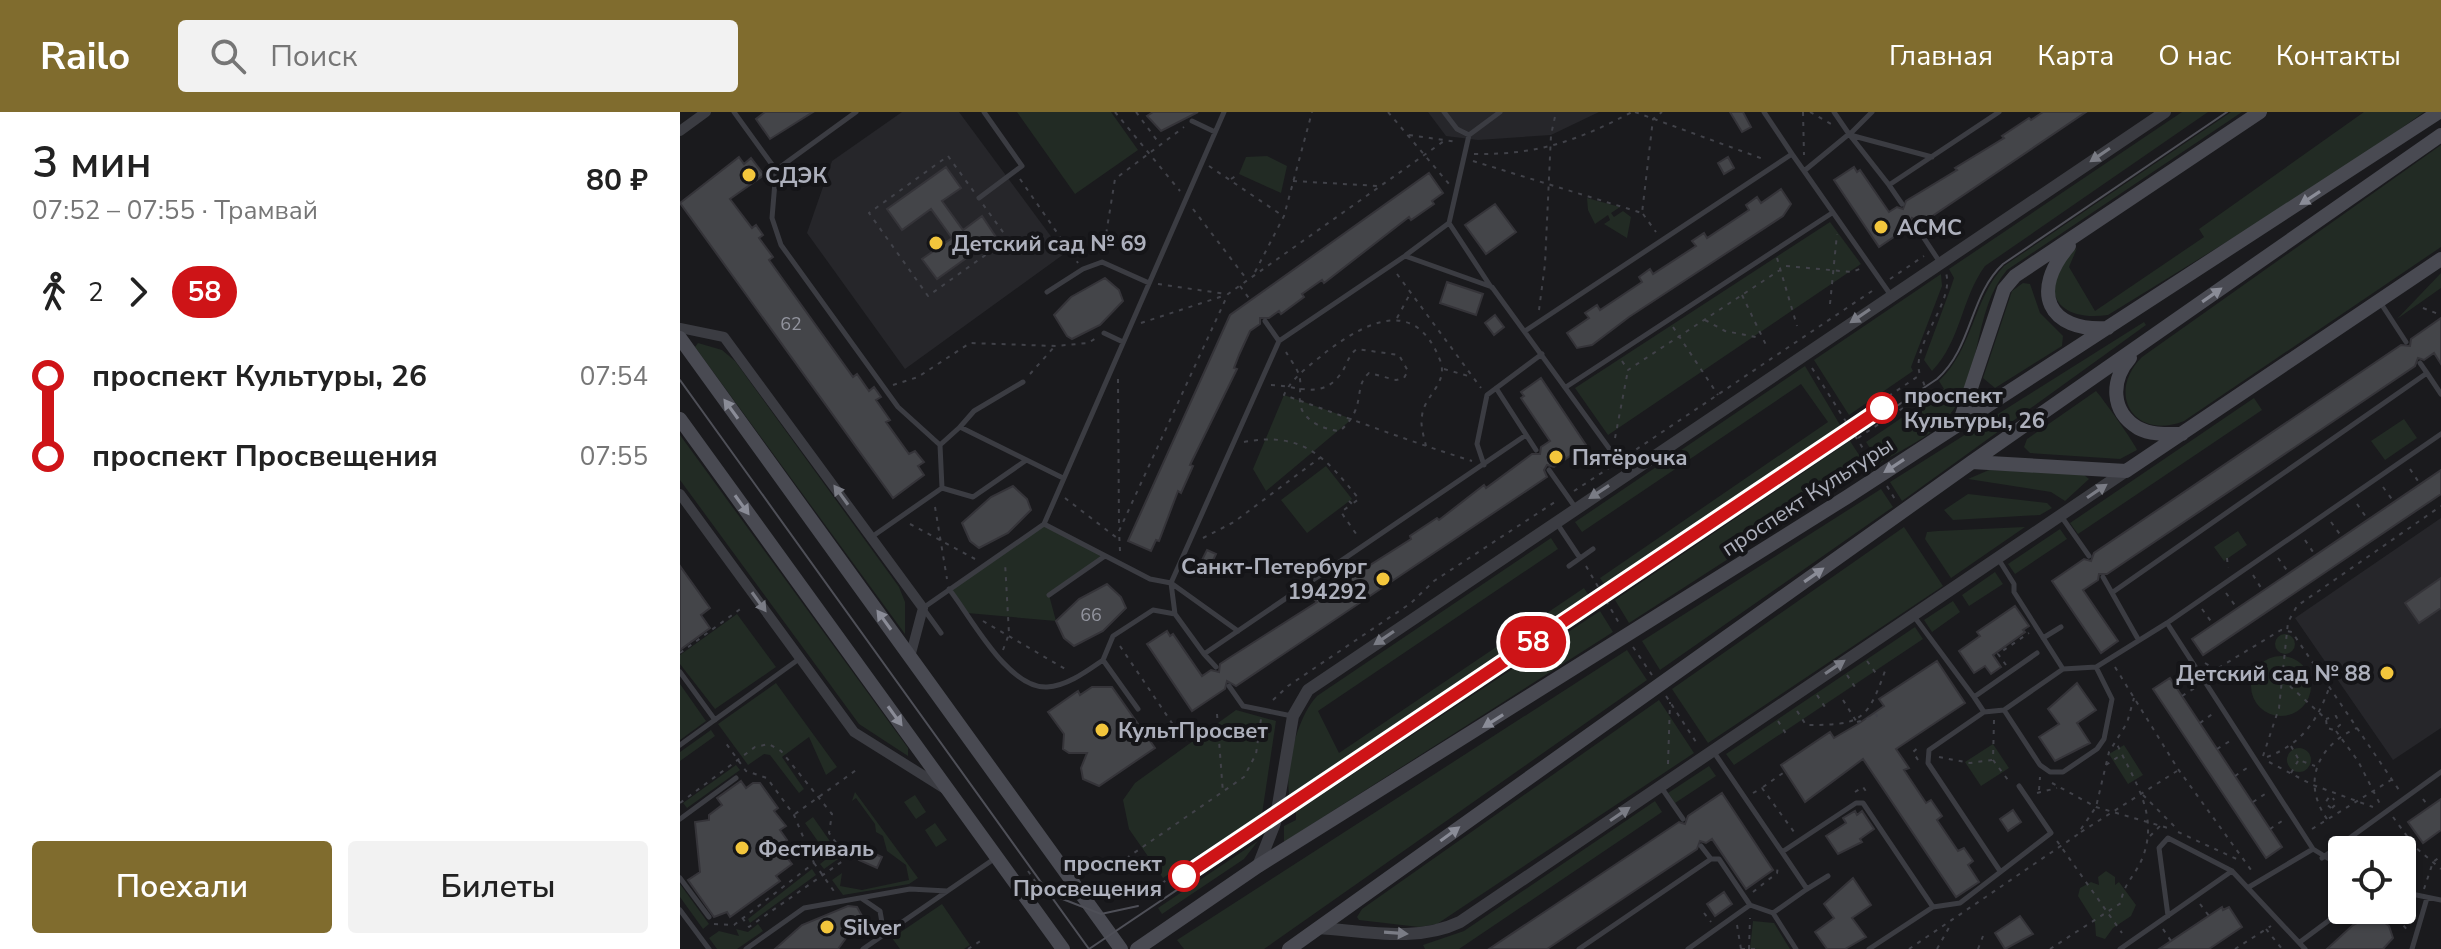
<!DOCTYPE html>
<html lang="ru">
<meta charset="utf-8">
<style>
:root{--surface:#fff;--page:#f2f2f2;--text:#222;--muted:#767676;--accent:#806c2e}
body{margin:0;font-family:"Nunito Sans",sans-serif;background:var(--page);color:var(--text);height:100vh;display:flex;flex-direction:column;font-size:30px;white-space:nowrap}
*{box-sizing:border-box;margin:0}
p{font-size:26px;color:var(--muted)}
.icon{flex:none;width:44px;height:44px;fill:none;stroke:currentColor;stroke-width:2;stroke-linecap:round;stroke-linejoin:round}
.map{position:relative;flex:1;overflow:hidden}
.sheet{display:flex;flex-direction:column;background:var(--surface);width:680px}
.sheet>*{flex:none}
.badge{padding:0 16px;border-radius:26px;font-size:28px;line-height:52px}
.buttons{position:absolute;left:1648px;top:724px;display:grid;gap:16px}
.buttons a{display:grid;place-items:center;width:88px;height:88px;border-radius:8px;background:var(--surface);box-shadow:0 2px 6px #0004;font-size:40px}
.map>.badge{position:absolute;translate:-50% -50%;box-shadow:0 0 0 4px #fff}
.legs{display:flex;align-items:center;gap:12px;height:88px;padding:0 32px;font-size:26px}
.legs p{margin-inline-start:auto}
.summary{display:flex;align-items:center;justify-content:space-between;height:136px;padding:0 32px}
h1{font-size:44px;font-weight:600;line-height:60px}
.primary-button{display:flex;gap:16px;margin-top:auto;padding:16px 32px}
.primary-button a{flex:1;height:92px;border-radius:8px;background:var(--accent);color:#fff;font-size:32px;font-weight:600;line-height:92px;text-align:center}
.primary-button a+a{background:var(--page);color:var(--text)}
ul{padding:0 32px;list-style:none}
li{display:flex;align-items:center;gap:28px;height:80px;font-size:30px}
li i{display:grid;place-items:center;width:12px;height:100%;margin:0 10px;background:currentColor}
li i::after{content:'';width:20px;height:20px;margin:-10px;border:6px solid;border-radius:50%;background:var(--surface)}
li p{margin-inline-start:auto}
li:first-child i{background:linear-gradient(#0000 50%,currentColor 0)}
li:last-child i{background:linear-gradient(currentColor 50%,#0000 0)}
header{display:flex;align-items:center;gap:48px;box-sizing:border-box;height:112px;padding:0 40px;background:var(--accent);color:#fff}
header strong{font-size:38px}
nav{display:flex;gap:44px;margin-inline-start:auto;font-size:28px}
.search{width:560px;height:72px;background:var(--page);display:flex;align-items:center;gap:20px;box-sizing:border-box;padding:0 28px;border-radius:8px;color:var(--muted);font-size:30px}
main{display:flex;flex:1;min-height:0}
.map>svg:first-child{display:block}
</style>
<header>
<strong>Railo</strong>
<div class="search"><svg class="icon" aria-label="search" viewBox="0 0 24 24"><circle cx="10" cy="10" r="6"/><path d="M15 15l6 6"/></svg>Поиск</div>
<nav><a>Главная</a><a>Карта</a><a>О нас</a><a>Контакты</a></nav>
</header>
<main>
<section class="sheet">
<div class="summary"><div><h1>3 мин</h1><p>07:52 – 07:55 · Трамвай</p></div><b>80 ₽</b></div>
<div class="legs"><svg class="icon" aria-label="walk" viewBox="0 0 24 24"><circle cx="13" cy="4" r="2"/><path d="M13 8l-2 6 4 7M11 14l-3 7M7 12l3-4h3l4 4"/></svg>2<svg class="icon" aria-label="forward" viewBox="0 0 24 24"><path d="M9 5l7 7-7 7"/></svg><b class="badge" style="background:#ce1417;color:#fff">58</b></div>
<ul>
<li><i style="color:#ce1417"></i><b>проспект Культуры, 26</b><p>07:54</p></li>
<li><i style="color:#ce1417"></i><b>проспект Просвещения</b><p>07:55</p></li>
</ul>
<div class="primary-button"><a>Поехали</a><a>Билеты</a></div>
</section>
<div class="map">
<svg width="1761" height="837" viewBox="0 0 1761 837">
<rect width="100%" height="100%" fill="#1a1a1d"/>
<path fill="#26262a" d="M222 0H279L384 142 225 257 127 121 152 49Z
M748 0H919L871 23 798 28 766 24Z
M1761 406V616L1713 648 1615 506Z"/>
<path fill="#222b24" d="M337 0H431L458 38 395 82Z
M1502 0H1528L1305 154C1281 187 1281 229 1252 259L1244 248 1271 175 1274 166 1269 157Z
M1551 0H1562L1327 158C1292 199 1303 266 1267 306 1250 325 1221 338 1200 351L1186 330 1264 277 1259 269C1293 237 1293 187 1324 154Z
M1684 0H1744L1660 60 1428 203C1372 211 1356 172 1397 136L1389 155 1415 199 1524 125 1519 117Z
M1761 33V135L1504 309C1455 329 1425 282 1462 245Z
M587 44 607 54 601 81 559 62 566 45Z
M907 86 940 95 931 101 934 105 943 99 951 105 947 126 924 112 930 108 928 103 915 112 908 98Z
M1150 110 1181 152 928 323 895 276Z
M1761 161V176L1717 207Z
M1261 162 1262 174 1231 255 1233 259 1169 303 1134 248Z
M1343 171 1350 172 1360 201 1383 224 1382 234 1315 276 1303 266 1332 179Z
M1464 210 1466 213 1222 389 1210 370Z
M18 231 42 238 55 249 219 475 225 490V522L15 235Z
M1125 254 1163 318 927 477 920 466 1148 310 1121 272 902 420 895 410Z
M1416 279C1421 284 1456 333 1457 338L1440 347 1350 341 1344 335 1347 327Z
M604 283 672 307 586 379 573 357Z
M1574 286 1582 298 1398 422 1390 411Z
M1724 307 1737 326 1705 348 1691 329Z
M0 323 228 636V644L179 612 0 368Z
M1170 329 1183 349 1117 392 1121 400 949 511 935 488Z
M646 354 672 387 627 421 601 388Z
M1309 358 1403 362 1409 367 1385 389 1371 380 1288 367Z
M1201 377 1213 395 980 558 962 529Z
M1288 382 1367 391 1372 396 1360 403 1273 408 1264 398Z
M364 412 425 444 369 483 376 509 287 501 269 477Z
M1224 415 1263 474 1028 631 992 577Z
M1345 415 1271 466 1245 427 1247 420 1258 419Z
M1380 417 1387 427 1335 462 1328 452Z
M1558 419 1567 433 1544 449 1534 435Z
M871 426 878 437 638 599 659 641 904 476 911 487 611 691C602 662 617 605 637 584Z
M1315 460 1323 472 1289 494 1282 483Z
M1273 489 1280 500 1252 520 1244 508Z
M920 499 933 520 604 730V714L616 708V700Z
M57 502 96 555 35 597 0 552V543Z
M1235 515 1243 527 1054 653 1046 642Z
M1595 532a10 10 0 1 1 20 0a10 10 0 1 1-20 0Z
M947 538 967 568 584 837H504L497 828Z
M1571 574a30 30 0 1 1 60 0a30 30 0 1 1-60 0Z
M96 571 157 655 146 663 129 625 102 645 124 677 119 681 90 643 84 642 68 653 38 612Z
M0 572 26 609 0 628Z
M979 588 1014 641 757 812 739 815 679 808 677 805 682 797Z
M556 598 596 609 582 702 483 766 449 717 443 688 455 671Z
M31 618 35 624 0 649V640Z
M1313 632 1329 656 1301 674 1285 650Z
M1444 633 1463 663 1448 672 1429 642Z
M1607 648a12 12 0 1 1 24 0a12 12 0 1 1-24 0Z
M56 653 60 658 7 696 3 691Z
M1029 654 1036 664 995 691 988 681Z
M175 680 238 766 229 772 163 783 152 768 162 761 160 774 182 778 229 768 226 753 207 739 203 724 196 720 195 712 176 686 172 689Z
M235 683 246 700 236 707 224 690Z
M975 689 982 700 779 837H745L743 833 784 819Z
M133 705 161 745 144 757 140 752 149 745 125 711Z
M255 711 267 728 256 735 245 718Z
M578 729 564 747 482 802 478 796Z
M132 757 136 763 70 811 68 807Z
M1426 759 1435 765V773L1439 770 1456 793 1451 804 1433 816 1425 827 1416 824 1415 811 1398 784 1400 776 1411 770 1419 773 1418 765Z
M0 772 29 812 23 817 0 785Z
M262 792 290 833 284 837H220L212 826Z
M1073 809 1094 811 1110 837H1070Z
M78 812 83 819 57 837H37L29 826 39 819 59 824 56 817 68 820Z"/>
<path fill="#444549" stroke="#353439" stroke-width="2" d="M85 0H133L90 27 76 7Z
M473 0H518L481 19 467 4Z
M1050 0H1063L1071 15 1062 20Z
M1363 0H1406L1242 111 1232 106 1230 114 1199 135 1154 68 1174 55 1177 60 1180 58 1209 100 1217 95 1223 97 1226 89 1277 58 1275 56 1324 26 1322 24 1349 6 1351 8Z
M59 45 64 52 71 46 84 63 50 87 72 116 76 113 83 123 79 126 93 145 89 148 173 265 177 262 189 279 194 275 201 285 196 288 210 308 206 310 229 342 235 339 244 350 238 354 244 363 213 386 0 91Z
M1048 45 1054 56 1044 62 1038 51Z
M266 55 281 76 262 89 283 118 302 104 316 125 257 167 242 147 272 126 251 97 222 118 207 97Z
M749 61 763 81 752 89 754 92 731 108 729 105 644 171 642 168 622 182 624 185 601 202 599 199 589 206H580V212L570 219 559 243 554 256 557 257 510 353 513 354 501 381 498 379 479 429 476 428 471 439 448 429 550 203Z
M1101 77 1111 92 1103 104 949 205 912 233 897 236 887 221 909 206 905 201 917 193 920 198 962 170 959 165 970 157 973 162 1016 134 1012 129 1024 121 1027 126 1069 98 1066 93 1077 85 1081 91Z
M815 92 836 120 806 142 785 113Z
M425 166 439 178 443 189 420 213 392 227 387 224 374 203 391 185Z
M767 170 803 182 796 203 760 191Z
M815 203 824 215 814 223 805 211Z
M1761 206V252L1754 241 1744 248 1738 246 1735 254 1427 462H1419L1418 468 1403 478 1438 529 1421 541 1372 469 1404 447 1411 449 1414 441 1721 233 1730 234 1731 227Z
M861 266 906 333 874 355 867 353 864 358 867 365 556 574 547 569 545 577 512 599 467 532 487 519 490 524 493 522 522 564 531 558 539 560 540 552 549 546 637 490 635 488 731 427 730 424 757 406 759 408 804 373 806 376 852 342H860L861 335 870 329 841 286 844 284 841 280Z
M1761 358V382L1523 543 1512 527Z
M333 374 347 387 351 398 328 421 299 436 290 429 282 411 311 385Z
M527 438 536 442 528 459 519 454Z
M0 454 30 496 21 503 30 516 0 538Z
M1761 466V496L1739 511 1725 491Z
M427 472 441 485 446 496 423 519 394 534 384 526 376 509 399 487Z
M1335 494 1349 514 1343 518 1345 520 1313 543 1321 555 1311 562 1305 554 1294 561 1279 539 1300 524 1297 520Z
M1257 549 1285 591 1216 637 1229 656 1224 658 1246 691 1251 688 1262 704 1257 708 1278 739 1284 736 1293 749 1288 753 1299 770 1276 785 1183 647 1125 690 1101 653 1150 620 1154 626 1178 612 1204 594 1199 587Z
M1490 566 1602 735 1586 746 1473 577Z
M1397 571 1416 598 1397 611 1410 631 1375 649 1359 625 1379 612 1368 597Z
M412 575H432L475 636 419 674 403 667 401 656 407 641H389L383 637 384 622 368 600 398 579 400 583Z
M61 669 66 676 73 671H80L98 696 94 699 106 714 100 718 107 728 103 731 110 740 105 743 112 752 96 764 100 769 50 805 47 800 34 805 8 768 20 760 15 710 29 708V703L42 693 37 686Z
M1042 681 1093 758 1066 777 1032 727 1026 731 1020 729 1017 737 867 837H809L999 710 1005 712 1008 704Z
M1761 687V718L1743 731 1728 710Z
M1333 698 1341 710 1328 719 1320 707Z
M1175 699 1177 703 1182 699 1194 717 1180 727 1182 730 1158 742 1146 724 1166 711 1163 706Z
M184 737 202 745 197 756 179 748Z
M1173 766 1191 793 1172 806 1186 825 1165 837H1147L1135 820 1154 806 1144 792Z
M1044 780 1052 792 1035 804 1027 792Z
M168 794 177 795 182 804 158 837H95L122 813Z
M1542 795 1543 798 1549 795 1562 815 1529 837H1479Z
M1694 802 1709 814 1713 826 1703 837H1647L1673 813Z
M1340 804 1353 822 1325 837 1315 821Z"/>
<g fill="none" stroke-linecap="round" stroke-linejoin="round">
<path stroke="#414249" stroke-width="2" stroke-dasharray="4 6" stroke-linecap="butt" d="M435 0 500 79
M456 0 479 31
M708 0 769 72
M955 0 1086 48
M1123 0 1124 43
M1130 0 1151 12
M729 23 778 30
M794 42C857 43 897 29 952 0
M268 44 328 127 248 184 189 101Z
M793 49 962 101 973 7 982 0
M529 54 603 104
M340 67 398 151
M551 67 559 62
M613 69 698 74
M513 97 565 165
M963 102 976 120
M423 141 435 67 504 15
M1097 146 1117 214
M575 160 604 104 632 0
M717 162 801 276
M1210 167 1244 144
M478 172 546 182
M560 174 571 189
M1062 183 1087 235
M1150 192 1157 122
M1743 196 1761 203
M859 198 865 152 871 23 876 0
M717 206 731 180
M1025 208 1045 219 1081 226
M461 211 546 183
M993 215 1038 283
M942 249 948 258 1106 154 1172 160 1182 156
M1132 256 1191 349
M764 257 792 265
M350 262 375 234
M438 267 439 417
M213 273 238 265 290 231 376 234 408 231 418 225
M591 273C615 273 640 288 659 264 667 255 667 244 677 237L719 243 728 259 724 266 716 268 689 261C672 276 688 294 660 319 644 318 621 308 620 290 619 282 622 272 619 263 617 256 610 247 606 240
M1167 312 1240 263C1230 232 1275 191 1266 161
M935 326 948 258
M1178 326 1247 280 1241 264
M564 330C623 319 645 345 679 387L672 392
M746 334C744 325 740 313 742 304 744 283 769 272 760 248 735 184 686 210 646 240 632 252 611 266 604 283 666 305 728 329 792 349
M948 343 1195 177
M1730 357 1740 372
M1207 374 1216 389
M1703 375 1714 390
M894 379 929 356
M385 386 437 426
M669 389 672 392 661 400 679 426
M1677 392 1688 408
M255 395 267 467
M1651 410 1662 425
M230 412 295 447
M523 426 554 410 641 345
M1625 428 1635 443
M440 439 439 419 548 182 764 29
M1547 446 1548 456
M1598 446 1609 461
M906 454 939 511
M1573 463 1583 479
M1546 481 1557 496
M1522 497 1533 512
M303 509 387 558
M440 534 502 626
M953 535 972 563
M323 538 329 522 325 450
M0 541 63 495
M1187 549 1198 564
M1525 551 1535 557 1602 567 1646 607 1647 616 1654 618 1660 613 1656 604 1646 607
M1326 553 1318 542 1349 521
M1435 555 1498 657 1574 762
M1530 561 1601 518 1612 520 1719 678
M1167 563 1177 578
M1137 583 1147 598
M986 584 1018 633
M1502 584 1518 574
M593 588 608 574 731 491 754 469 878 388
M1163 588 1178 612
M1117 599 1126 613C1180 613 1187 610 1205 559
M537 602 543 681
M1314 608 1313 648 1331 672
M1098 609 1108 625
M1177 610 1197 604 1192 597
M1520 611 1535 600
M1656 619 1678 649 1700 692
M1611 634 1619 648 1635 654
M1537 637 1550 629
M1583 644 1599 596 1608 510 1617 494 1761 394
M1259 645 1290 651 1312 648
M1587 645C1621 632 1637 610 1649 576
M1238 648 1233 640 1239 635
M1589 650 1633 673 1693 695
M988 652 990 590
M1426 653 1441 643
M1611 661 1618 649
M1555 664 1567 656
M1372 671 1416 695 1488 716
M1083 675 1103 661 1102 659
M1359 678 1360 665
M1175 680 1183 675 1188 682
M1073 681 1082 676 1114 720
M1357 681 1377 676
M1463 683 1498 718
M1743 687 1749 695
M1573 690 1585 682
M0 691 75 635 89 632 101 639 152 702 149 721 167 746 69 815 63 807
M1651 696 1645 691 1652 681
M1652 696 1656 692 1653 686
M115 702 179 656
M1713 705 1735 735 1761 757
M1647 707C1621 670 1638 633 1677 616
M1590 717 1602 709
M1632 717 1711 668
M1401 720 1497 659
M1498 720 1561 749
M1470 724 1480 714
M1377 729 1442 821
M134 751 156 782
M438 752 564 665 576 642 581 607
M348 759 362 779
M482 771 564 717
M1744 777 1753 750 1761 744
M1073 780 1097 761 1098 754
M1520 792 1529 804
M1711 798 1728 819
M1024 801 1031 810
M34 812 54 813 134 751 114 703 87 666 66 659 45 630
M1057 813 1061 837
M1483 817 1491 829
M1586 817 1602 837
M288 837 302 828
M1061 837H1076
M1069 837 1070 806
M1229 837 1397 723 1416 695 1429 640 1447 611 1454 586
M1257 837 1271 812
M1298 837 1303 824
M1370 837 1441 791C1443 772 1455 764 1462 747 1480 703 1454 669 1436 630
M1555 837 1591 814"/>
<path stroke="#3b3c42" stroke-width="5" d="M54 0 96 58
M176 0 96 58 92 106 101 133 218 295 260 333 262 376 193 424
M764 0 777 17 789 23 820 0
M1084 0 1112 42
M1154 0 1169 22 1124 59 1210 182
M512 9 535 20
M1169 22 1209 73 1319 0
M1170 22 1192 0
M1170 23 1252 45
M1209 73 1222 92
M299 86 342 54 304 0
M769 111 789 23
M1234 111 1259 149
M726 143 769 111 811 175
M367 180 403 157 422 150 469 171
M1700 190 1726 230
M585 209 599 229
M845 219 1112 42 1124 59
M424 221 443 230
M1740 251 1747 261
M886 275 1152 101
M816 276 856 338
M280 315 294 299 343 270
M260 333 280 315 383 366
M804 353 797 332 807 283 862 242
M869 358 895 395
M262 376 293 385 345 349
M1381 404 1409 444
M876 410 900 446
M364 412 470 467 491 471 599 229 725 144 812 175 947 361
M1319 448 1334 472V480L1383 557
M889 454 913 437
M1423 465 1458 527
M269 477C291 505 328 577 367 575 387 574 407 559 423 548
M1433 480 1747 261 1761 282
M369 483 425 444
M1233 503 1294 585
M1487 511 1761 322
M558 519 491 471 495 502 524 542 846 323
M261 521 243 496 364 412 544 0
M1363 526 1381 515
M524 542 536 555
M0 560 35 608
M549 574 563 594 612 604
M458 597 423 548 433 524 473 498 495 502
M1324 598 1360 653 1370 660H1383L1417 637 1424 627 1432 587 1416 555
M1304 600 1294 585 1357 541
M0 633 119 547
M1033 639 1102 740 1176 691H1183L1253 795
M981 675 1003 707
M0 707 56 666
M1642 746 1761 660
M1320 759 1248 651 1249 638 1304 600 1324 598 1383 557 1416 555 1487 511 1633 737 1662 755
M0 766 29 805
M1569 775 1633 737
M1127 777 1148 764
M1722 780 1761 788
M181 786 200 799 204 822
M1070 793 1093 801 1116 837
M0 798 29 837
M1093 801 1127 777 1102 740
M1488 804 1479 736 1488 726 1552 759 1625 837
M1620 830 1663 798
M66 837 124 796 230 777 267 779
M183 837 314 747
M899 837 1031 747
M1008 837 1070 793 1039 747H1031L1021 734
M1189 837 1253 795 1280 791 1371 721 1339 674
M1440 837 1552 759
M1732 837 1747 786"/>
<path stroke="#3b3c42" stroke-width="10" d="M0 19 26 0
M0 216 44 225 243 496 230 545
M0 382 174 620 265 677"/>
<path stroke="#3b3c42" stroke-width="12" d="M578 754 595 711 613 604 628 578 1485 0
M638 816C686 819 736 831 780 810L1446 359"/>
<path stroke="#494a52" stroke-width="14" d="M1389 134C1350 179 1367 220 1428 216
M0 226 441 837
M1450 246C1431 268 1430 299 1458 316 1471 323 1487 322 1502 322
M0 307 383 837
M1279 312 1324 177 1335 164 1580 0
M1292 350 1446 359 1761 147
M457 837 578 754 1167 385 1759 0
M609 837 1292 350 1761 23"/>
<path stroke="#4e4f57" stroke-width="2" d="M0 268 409 837 1257 267C1293 235 1289 184 1323 152L1547 0
M380 786 421 802 458 794"/>
</g>
<defs><path id="oneway-solid" d="M-6-.8H1V-3.2L6.5 0L1 3.2V.8H-6Z" transform="scale(2)"/></defs>
<g fill="#7a7c85">
<use href="#oneway-solid" transform="translate(1420 43) rotate(146)"/>
<use href="#oneway-solid" transform="translate(1180 204) rotate(146)"/>
<use href="#oneway-solid" transform="translate(1417 379) rotate(-34)"/>
<use href="#oneway-solid" transform="translate(919 380) rotate(147)"/>
<use href="#oneway-solid" transform="translate(161 383) rotate(-126)"/>
<use href="#oneway-solid" transform="translate(79 490) rotate(54)"/>
<use href="#oneway-solid" transform="translate(704 526) rotate(146)"/>
<use href="#oneway-solid" transform="translate(1155 555) rotate(-34)"/>
<use href="#oneway-solid" transform="translate(940 702) rotate(-34)"/>
<use href="#oneway-solid" transform="translate(716 821) rotate(4)"/>
</g>
<g fill="#8a8c97">
<use href="#oneway-solid" transform="translate(1630 86) rotate(147)"/>
<use href="#oneway-solid" transform="translate(1532 183) rotate(-35)"/>
<use href="#oneway-solid" transform="translate(51 297) rotate(-126)"/>
<use href="#oneway-solid" transform="translate(1214 354) rotate(147)"/>
<use href="#oneway-solid" transform="translate(62 393) rotate(54)"/>
<use href="#oneway-solid" transform="translate(1134 463) rotate(-35)"/>
<use href="#oneway-solid" transform="translate(204 508) rotate(-126)"/>
<use href="#oneway-solid" transform="translate(215 604) rotate(54)"/>
<use href="#oneway-solid" transform="translate(813 609) rotate(148)"/>
<use href="#oneway-solid" transform="translate(770 722) rotate(-36)"/>
</g>
<g fill="none" stroke-linecap="round" stroke-linejoin="round">
<g stroke="#fff" stroke-width="18">
<path id="line-1" d="M504 764 1202 296"/>
</g>
<use href="#line-1" stroke="#ce1417" stroke-width="12"/>
</g>
<g fill="#f3c63c" stroke="#151518" stroke-width="3">
<circle cx="69" cy="63" r="8"/>
<circle cx="1201" cy="115" r="8"/>
<circle cx="256" cy="131" r="8"/>
<circle cx="876" cy="345" r="8"/>
<circle cx="703" cy="467" r="8"/>
<circle cx="1707" cy="561" r="8"/>
<circle cx="422" cy="618" r="8"/>
<circle cx="62" cy="736" r="8"/>
<circle cx="147" cy="815" r="8"/>
</g>
<g fill="#fff" stroke="#ce1417" stroke-width="4">
<circle cx="1202" cy="296" r="14"/>
<circle cx="504" cy="764" r="14"/>
</g>
<g text-anchor="middle" stroke-width="8" stroke-linejoin="round" paint-order="stroke">
<g font-size="18" fill="#93959f">
<text x="111" y="218">62</text>
<text x="411" y="509">66</text>
</g>
<g font-size="22" font-weight="bold" fill="#adb0bc" stroke="#151518" text-anchor="start">
<text x="85" y="71">СДЭК</text>
<text x="1217" y="123">АСМС</text>
<text x="272" y="139">Детский сад № 69</text>
<text x="892" y="353">Пятёрочка</text>
<text x="687" y="462" text-anchor="end">Санкт-Петербург<tspan x="687" dy="25">194292</tspan></text>
<text x="1691" y="569" text-anchor="end">Детский сад № 88</text>
<text x="438" y="626">КультПросвет</text>
<text x="78" y="744">Фестиваль</text>
<text x="163" y="823">Silver</text>
</g>
<g font-size="22" font-weight="bold" fill="#adb0bc" stroke="#151518" text-anchor="start">
<text x="1224" y="291">проспект<tspan x="1224" dy="25">Культуры, 26</tspan></text>
<text x="482" y="759" text-anchor="end">проспект<tspan x="482" dy="25">Просвещения</tspan></text>
</g>
<g font-size="22" fill="#adb0bc" stroke="#151518">
<text transform="translate(1127 384) rotate(-33)" y="8">проспект Культуры</text>
</g>
</g>
</svg>
<div class="buttons">
<a><svg class="icon" aria-label="locate" viewBox="0 0 24 24"><circle cx="12" cy="12" r="6"/><path d="M12 2v4M12 18v4M2 12h4M18 12h4"/></svg></a>
</div>
<b class="badge" style="left:853px;top:530px;background:#ce1417;color:#fff">58</b>
</div>
</main>
